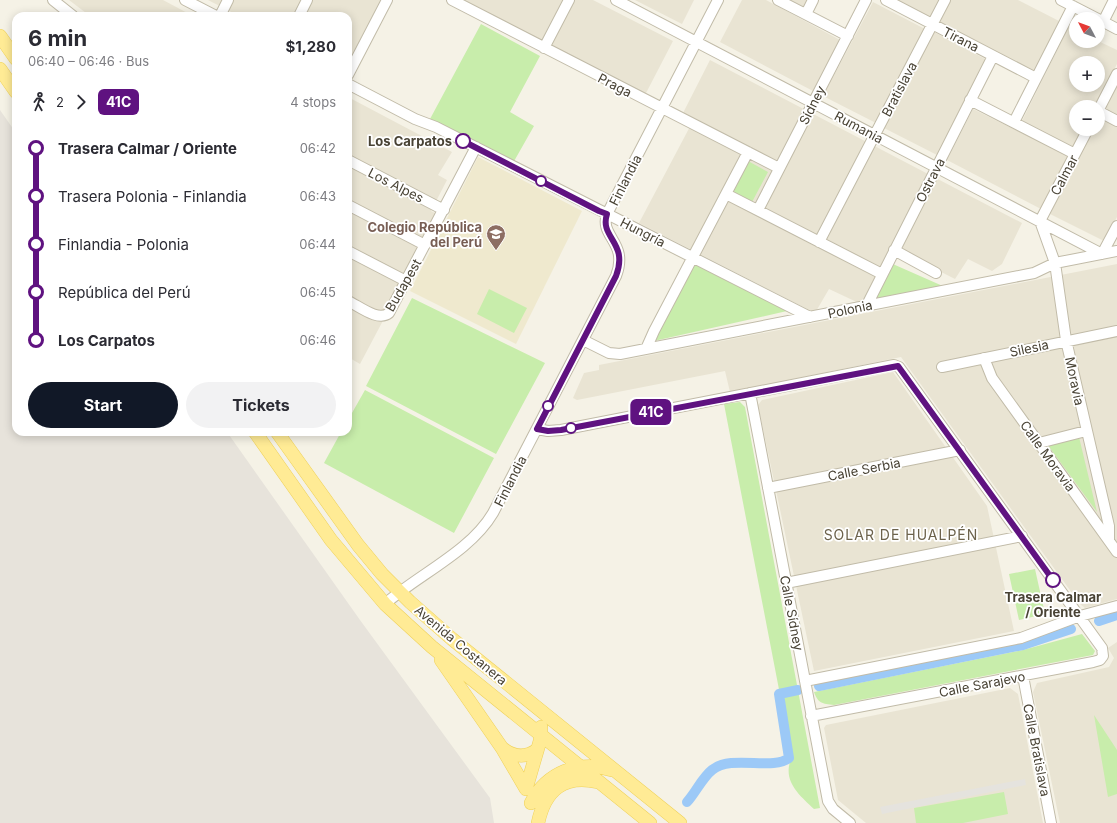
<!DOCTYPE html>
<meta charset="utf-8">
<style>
:root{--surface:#fff;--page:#f2f2f3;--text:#2b2b33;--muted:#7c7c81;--accent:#111827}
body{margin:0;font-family:Inter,sans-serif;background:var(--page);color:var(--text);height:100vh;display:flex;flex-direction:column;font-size:15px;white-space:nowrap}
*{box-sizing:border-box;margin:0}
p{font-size:13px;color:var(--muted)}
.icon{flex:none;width:22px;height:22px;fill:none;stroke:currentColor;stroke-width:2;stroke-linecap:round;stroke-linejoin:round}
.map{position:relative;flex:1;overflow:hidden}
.drawer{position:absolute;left:12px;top:12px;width:340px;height:424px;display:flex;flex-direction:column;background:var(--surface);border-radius:12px;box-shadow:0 2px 10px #0003}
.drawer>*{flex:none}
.badge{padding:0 8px;border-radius:6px;font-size:14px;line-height:26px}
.needle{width:26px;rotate:311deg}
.buttons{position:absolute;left:1069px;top:12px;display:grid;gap:8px}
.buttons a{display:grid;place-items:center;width:36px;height:36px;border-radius:50%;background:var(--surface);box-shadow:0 2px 10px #0003;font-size:20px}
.map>.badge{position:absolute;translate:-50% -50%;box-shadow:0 0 0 2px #fff}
.legs{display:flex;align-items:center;gap:6px;height:44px;padding:0 16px;font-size:13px}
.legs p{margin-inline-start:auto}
.head{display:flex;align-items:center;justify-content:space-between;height:68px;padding:0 16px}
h1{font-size:22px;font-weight:700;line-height:30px}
.primary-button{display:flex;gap:8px;margin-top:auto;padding:8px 16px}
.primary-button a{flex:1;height:46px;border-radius:24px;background:var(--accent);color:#fff;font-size:16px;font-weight:700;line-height:46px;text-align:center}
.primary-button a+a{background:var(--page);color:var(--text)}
ul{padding:0 16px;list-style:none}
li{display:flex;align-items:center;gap:14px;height:48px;font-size:15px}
li i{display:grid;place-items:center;width:6px;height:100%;margin:0 5px;background:currentColor}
li i::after{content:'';width:10px;height:10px;margin:-5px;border:3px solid;border-radius:50%;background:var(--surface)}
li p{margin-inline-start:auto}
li:first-child i{background:linear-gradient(#0000 50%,currentColor 0)}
li:last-child i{background:linear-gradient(currentColor 50%,#0000 0)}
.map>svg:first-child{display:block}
</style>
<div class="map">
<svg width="1117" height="823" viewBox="0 0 1117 823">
<rect width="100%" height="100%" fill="#f5f2e6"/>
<path fill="#e9e4d3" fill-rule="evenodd" d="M69 0H163L193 16H90Z
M208 0H381L348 63V16H239Z
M463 0H593L673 41 645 95Z
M635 0H694L682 24Z
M742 0H766L840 40 813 91 720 42Z
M789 0H807L803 7Z
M890 0H940L929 21Z
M951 0H1018L1061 22 1034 75 938 25Z
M873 2 925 29 876 123 823 96Z
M1069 26 1076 29V41H1098L1117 50V64L1094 107H1076V129H1083L1073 147 1022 121ZM1076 63H1098V85H1076Z
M934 32 989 61 939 156 884 128Z
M710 60 1022 223 1002 264 992 271 968 259 955 279 892 247 861 304 829 289 815 313 639 223 694 119 683 113Z
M1117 86V116L1105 109Z
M348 97 452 152 438 175 447 180 431 211 439 215 360 364 348 357Z
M973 109 1068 156 1041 209 947 160Z
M1100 118 1117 127V217L1104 241 1050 214 1094 129H1098Z
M1117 264V599L1085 608 1080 604 901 357 730 392 725 371 577 400 573 398 584 373 599 370V365Z
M893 372 987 506 1014 631 814 671 758 405 762 400Z
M1117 642V823H1060L1033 692 1037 683 1109 667 1114 658 1108 648Z
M1010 688 1018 694 1043 823H866L838 800 824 728 826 725Z"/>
<path fill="#e7e3db" d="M0 110 16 133V432H227L360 620 490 798 494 823H0Z"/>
<path fill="#efe9ce" d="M478 157 582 211 516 344 410 291Z"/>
<path fill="#c8edab" d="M481 24 540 56 510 112 534 126 513 163 430 119Z
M748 161 768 172 752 202 732 193Z
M886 261 945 287 865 302Z
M695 264 787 311 654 341Z
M489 289 527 308 514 333 477 314Z
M412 298 545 363 496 454 366 386Z
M365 390 494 458 454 533 324 463 341 432H348V420Z
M740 402 745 407 820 808 814 809C799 795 781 780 792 757L724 404Z
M1079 437 1097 512 1047 444Z
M1035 569 1045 614 1019 620 1009 574Z
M1082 634 1095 651 1093 655 834 705C822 704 818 703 814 692L1023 650Z
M1094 715 1117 750V794L1108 797Z
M1004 792 1008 814 963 823H916L914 808Z"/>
<path fill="#e5e3de" d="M1025 779 1026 785 882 814 880 807Z"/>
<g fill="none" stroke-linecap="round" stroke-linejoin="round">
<path stroke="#9cc9f7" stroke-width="10" d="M1099 621 1117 615
M819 686 1023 645 1071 629
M687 802C696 792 702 778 712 770 732 754 772 771 789 758L779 694 798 690"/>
<g stroke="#c1bba8" stroke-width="12">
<path id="minor" d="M53 0 73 16
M185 0 216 16
M452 0 779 168
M616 0 1102 254 1117 226
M778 0 848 36
M886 0 1036 78
M1061 0 1098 19
M806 14 813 0
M220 16 228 0
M299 16 307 0
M1098 19 1117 29
M1103 22 1114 0
M544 48 569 0
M348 75 387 0
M348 84 415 119 436 127 810 317
M970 100 1075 154
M1098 111 1117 74
M1098 111 1117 121
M1014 122 1073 6
M1088 129 1040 221 1055 263 1066 340 1109 526V541
M348 160 444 210
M726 194 882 274
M348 205 425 245
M758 210 866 0
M819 242 945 0
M894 250 936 273
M348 251 406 281
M348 301C359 306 378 322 389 313L476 147
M867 305 993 56
M583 340 609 353 620 354 1034 273 1055 263 1117 251
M646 349 654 331 748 152
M984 358 992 378 1117 552
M942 367 1117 331
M750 393 828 801 833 809 850 823
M537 429 548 431 561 430 894 365 899 367 1102 648 1103 656 1100 660 1093 662 811 716
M1039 443 1086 431
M768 488 960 450
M786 583 1022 536
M385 604C419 574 470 552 493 513L616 276C629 242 599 237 607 214L718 0
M1023 676 1051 823
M805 681 1021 638 1080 616 1117 606"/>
</g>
<g stroke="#efd159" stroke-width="14">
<path id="major" d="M0 36 16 59
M0 69 16 92
M255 432 331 540 385 604 432 647 650 823
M277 432 358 545 382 574 410 602 452 639 680 823
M441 660 502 748 526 789
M502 748C513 757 526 758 537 750
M526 789 540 741 541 727
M531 803C547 772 579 760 612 770
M538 823C545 790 564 774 598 782"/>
</g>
<use href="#minor" stroke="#fff" stroke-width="10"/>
<use href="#major" stroke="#ffeb95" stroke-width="13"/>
</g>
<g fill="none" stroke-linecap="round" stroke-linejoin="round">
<g stroke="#fff" stroke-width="9">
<path id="line-1" d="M463 141 599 211 607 214C599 238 629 242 616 276L537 429 548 431 561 430 898 366 1053 580"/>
</g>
<use href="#line-1" stroke="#5f1280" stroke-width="6"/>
</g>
<defs>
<g id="school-pin" transform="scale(1)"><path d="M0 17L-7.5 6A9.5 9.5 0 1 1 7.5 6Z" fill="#8d6e63" stroke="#fff"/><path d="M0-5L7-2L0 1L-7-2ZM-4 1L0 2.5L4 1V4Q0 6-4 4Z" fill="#fff"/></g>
</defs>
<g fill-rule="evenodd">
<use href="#school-pin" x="496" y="234"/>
</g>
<g fill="#fff" stroke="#5f1280" stroke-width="2">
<circle cx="463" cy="141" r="7"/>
<circle cx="541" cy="181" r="5"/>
<circle cx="548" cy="406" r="5"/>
<circle cx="571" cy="428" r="5"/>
<circle cx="1053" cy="580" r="7"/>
</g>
<g text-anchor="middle" stroke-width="3.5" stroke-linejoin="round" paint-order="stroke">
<g font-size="13" fill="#484234" stroke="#fff">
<text transform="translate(961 39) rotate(27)" y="5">Tirana</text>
<text transform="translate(615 85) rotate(27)" y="5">Praga</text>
<text transform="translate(899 89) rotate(-62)" y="5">Bratislava</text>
<text transform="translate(812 105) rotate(-63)" y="5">Sídney</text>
<text transform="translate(859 127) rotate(28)" y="5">Rumania</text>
<text transform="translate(1064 175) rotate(-62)" y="5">Calmar</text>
<text transform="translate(625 180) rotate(-63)" y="5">Finlandia</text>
<text transform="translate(930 180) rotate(-63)" y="5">Ostrava</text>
<text transform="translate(396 185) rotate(27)" y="5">Los Alpes</text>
<text transform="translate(643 232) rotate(27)" y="5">Hungría</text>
<text transform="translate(403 285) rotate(-60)" y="5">Budapest</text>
<text transform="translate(850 309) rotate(-12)" y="5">Polonia</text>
<text transform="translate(1029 348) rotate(-12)" y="5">Silesia</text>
<text transform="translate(1075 381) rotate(78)" y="5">Moravia</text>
<text transform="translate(1048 456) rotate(54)" y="5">Calle Moravia</text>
<text transform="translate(864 469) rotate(-11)" y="5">Calle Serbia</text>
<text transform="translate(510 481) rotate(-63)" y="5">Finlandia</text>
<text transform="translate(792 613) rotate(79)" y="5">Calle Sídney</text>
<text transform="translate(461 645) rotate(40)" y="5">Avenida Costanera</text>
<text transform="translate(982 684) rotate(-11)" y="5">Calle Sarajevo</text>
<text transform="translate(1037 750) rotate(79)" y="5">Calle Bratislava</text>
</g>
<g font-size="13" font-weight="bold" fill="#484234" stroke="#fff" text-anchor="end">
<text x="452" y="146">Los Carpatos</text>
<text x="1053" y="602" text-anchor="middle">Trasera Calmar<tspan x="1053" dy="15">/ Oriente</tspan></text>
</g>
<g font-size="13" font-weight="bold" fill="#785e54" stroke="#fff" text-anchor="end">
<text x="482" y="232">Colegio República<tspan x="482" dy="15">del Perú</tspan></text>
</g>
<g font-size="14" letter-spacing="1" fill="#6c624b" stroke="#fff">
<text x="901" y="540">SOLAR DE HUALPÉN</text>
</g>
</g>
</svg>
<div class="buttons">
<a><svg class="needle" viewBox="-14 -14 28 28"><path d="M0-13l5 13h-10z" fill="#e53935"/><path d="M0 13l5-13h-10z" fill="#7c7c81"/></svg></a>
<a>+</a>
<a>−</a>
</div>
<b class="badge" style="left:651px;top:412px;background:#5f1280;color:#fff">41C</b>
<section class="drawer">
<div class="head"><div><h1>6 min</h1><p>06:40 – 06:46 · Bus</p></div><b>$1,280</b></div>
<div class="legs"><svg class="icon" aria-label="walk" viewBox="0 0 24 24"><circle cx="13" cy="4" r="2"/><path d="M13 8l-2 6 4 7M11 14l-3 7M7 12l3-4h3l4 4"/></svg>2<svg class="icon" aria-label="forward" viewBox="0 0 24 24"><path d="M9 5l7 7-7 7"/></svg><b class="badge" style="background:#5f1280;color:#fff">41C</b><p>4 stops</p></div>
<ul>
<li><i style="color:#5f1280"></i><b>Trasera Calmar / Oriente</b><p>06:42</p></li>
<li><i style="color:#5f1280"></i><span>Trasera Polonia - Finlandia</span><p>06:43</p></li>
<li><i style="color:#5f1280"></i><span>Finlandia - Polonia</span><p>06:44</p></li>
<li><i style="color:#5f1280"></i><span>República del Perú</span><p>06:45</p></li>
<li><i style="color:#5f1280"></i><b>Los Carpatos</b><p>06:46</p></li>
</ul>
<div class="primary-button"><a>Start</a><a>Tickets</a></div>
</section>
</div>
